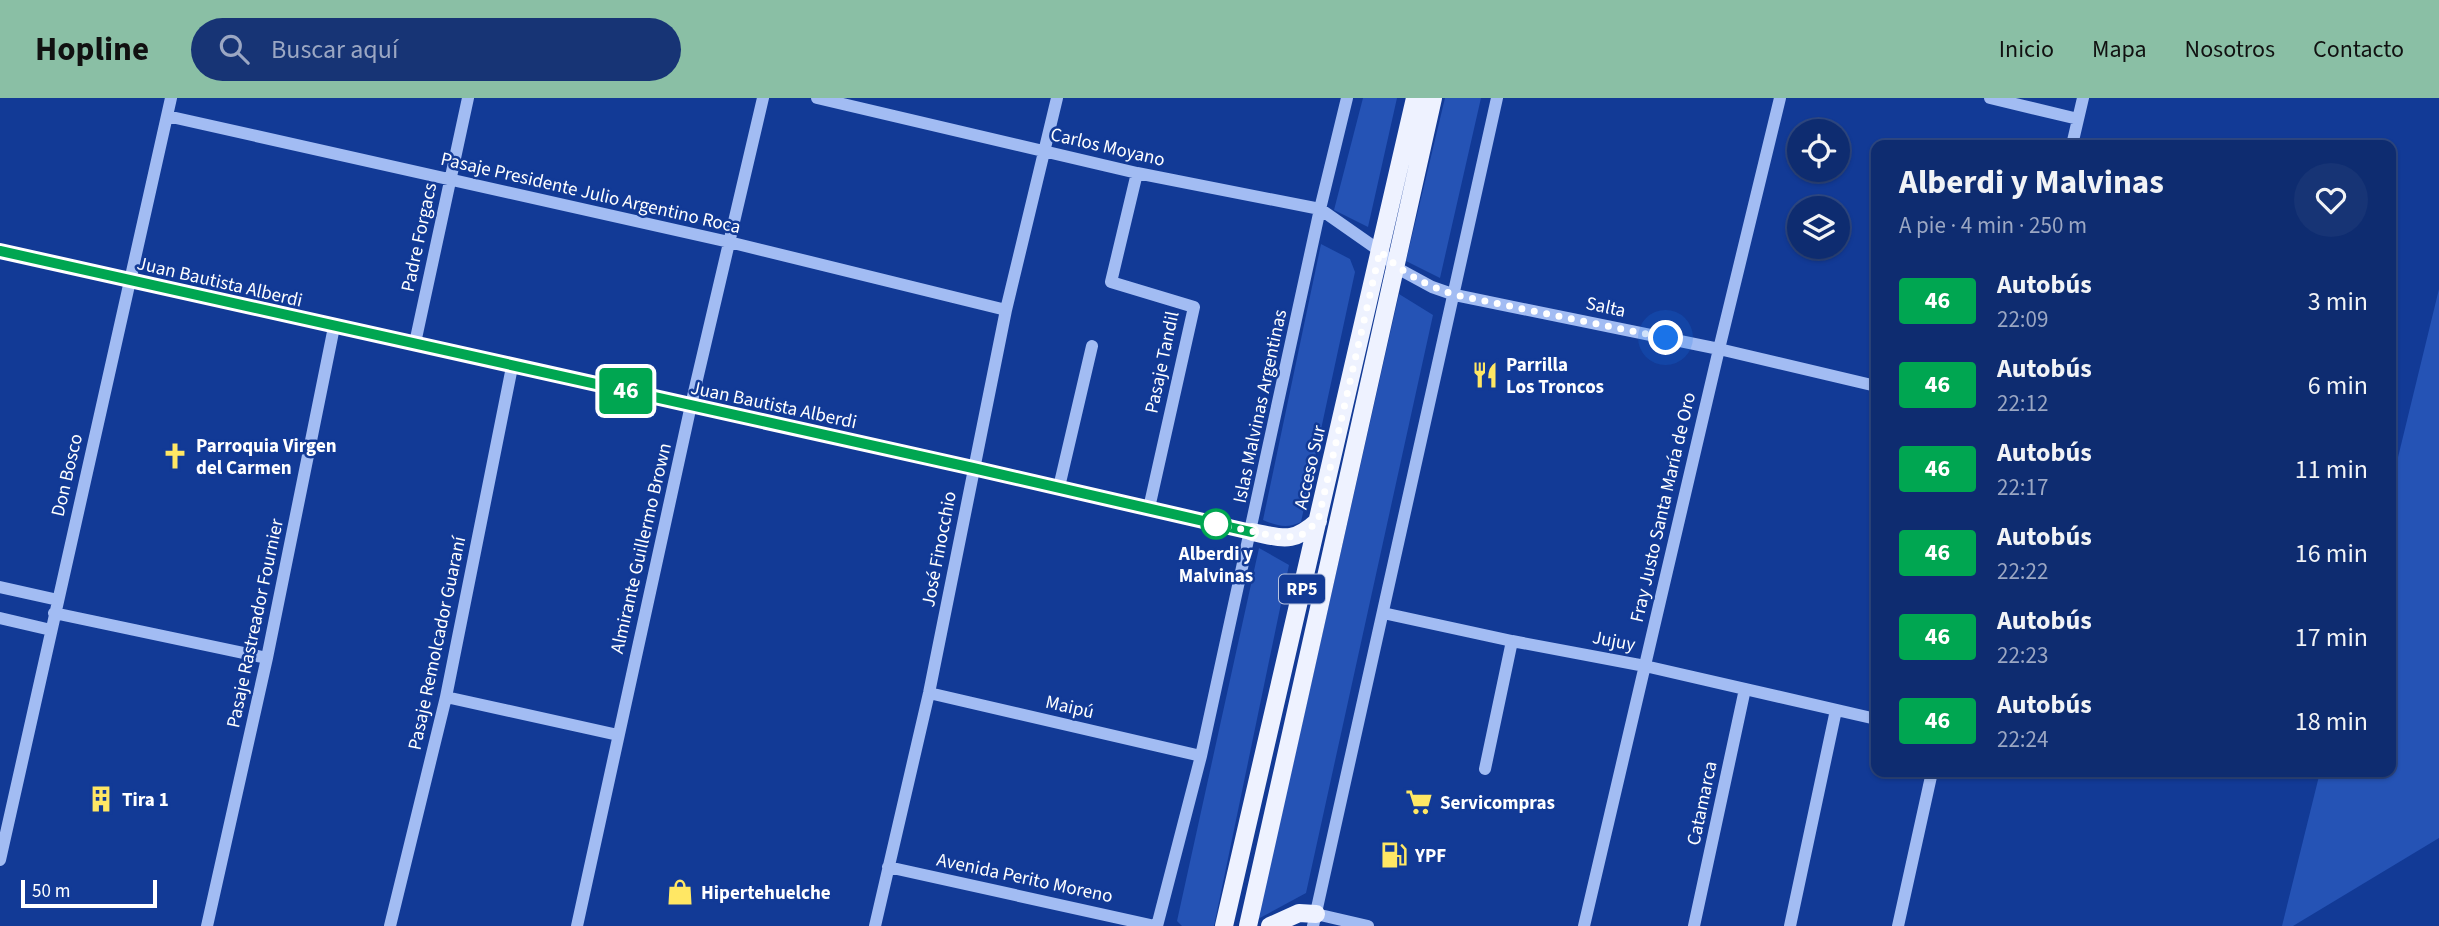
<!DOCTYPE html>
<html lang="es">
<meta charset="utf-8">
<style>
:root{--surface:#0e2c70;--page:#173475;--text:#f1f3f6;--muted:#9ba7c3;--line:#2e4883;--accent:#8abfa5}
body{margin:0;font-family:"Source Sans 3",sans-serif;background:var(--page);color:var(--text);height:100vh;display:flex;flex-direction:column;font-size:26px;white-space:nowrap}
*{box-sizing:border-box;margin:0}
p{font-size:23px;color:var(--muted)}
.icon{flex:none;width:38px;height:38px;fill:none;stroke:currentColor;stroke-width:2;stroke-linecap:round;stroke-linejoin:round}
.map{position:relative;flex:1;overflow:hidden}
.details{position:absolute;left:1871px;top:42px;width:525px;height:637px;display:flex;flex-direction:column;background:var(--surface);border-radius:14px;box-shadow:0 2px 5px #0004,0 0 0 2px var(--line)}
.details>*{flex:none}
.badge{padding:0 14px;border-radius:5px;font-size:24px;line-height:46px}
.tools{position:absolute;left:1787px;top:21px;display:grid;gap:14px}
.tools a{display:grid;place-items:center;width:63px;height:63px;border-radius:50%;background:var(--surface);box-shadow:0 2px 5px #0004,0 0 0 2px var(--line);font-size:35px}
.scale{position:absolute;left:21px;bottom:18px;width:136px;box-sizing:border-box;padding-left:7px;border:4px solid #fff;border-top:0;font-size:19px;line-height:24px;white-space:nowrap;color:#fff;-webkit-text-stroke:5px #123a96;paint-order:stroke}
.you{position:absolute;width:35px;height:35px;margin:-18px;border:5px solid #fff;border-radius:50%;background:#1a73e8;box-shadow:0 0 0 10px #1a73e833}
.map>.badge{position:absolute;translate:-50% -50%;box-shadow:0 0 0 4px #fff}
.round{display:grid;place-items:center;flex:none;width:74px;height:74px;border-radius:37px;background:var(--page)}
.headline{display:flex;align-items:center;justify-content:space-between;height:119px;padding:0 28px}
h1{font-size:33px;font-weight:700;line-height:52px}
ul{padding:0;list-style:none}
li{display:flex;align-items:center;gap:21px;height:84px;padding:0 28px}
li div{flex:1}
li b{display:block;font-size:26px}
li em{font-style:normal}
li .badge{min-width:77px;font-weight:700;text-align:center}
header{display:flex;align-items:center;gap:42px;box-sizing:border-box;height:98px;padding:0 35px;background:var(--accent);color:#111}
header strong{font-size:33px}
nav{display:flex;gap:38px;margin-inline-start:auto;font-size:24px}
.search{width:490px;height:63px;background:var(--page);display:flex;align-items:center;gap:18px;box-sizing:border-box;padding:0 24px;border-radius:38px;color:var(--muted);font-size:26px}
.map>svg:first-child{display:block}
</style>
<header>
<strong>Hopline</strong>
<div class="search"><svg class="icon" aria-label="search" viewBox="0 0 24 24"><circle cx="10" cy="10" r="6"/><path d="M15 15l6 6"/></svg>Buscar aquí</div>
<nav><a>Inicio</a><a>Mapa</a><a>Nosotros</a><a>Contacto</a></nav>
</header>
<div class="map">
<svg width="2439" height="828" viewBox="0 0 2439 828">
<rect width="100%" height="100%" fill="#123a96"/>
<path fill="#2553b5" d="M1363 0H1397L1368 129 1334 112Z
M1445 0H1481L1440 180 1406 163Z
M1321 146 1350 161 1355 174 1301 424C1287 431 1277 428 1263 422Z
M2439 191V740L2293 828H2282L2320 674H2390L2391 388Z
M1399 196 1433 217 1306 795 1258 821Z
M1259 450 1289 467 1214 828H1182L1177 823Z"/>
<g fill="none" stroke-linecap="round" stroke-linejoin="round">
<path stroke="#a2bcf3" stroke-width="12" d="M817 0 1137 75 1320 111 1380 153 1397 170 1432 189 1455 197 1719 251 1876 288
M1990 0 2078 21
M167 18 729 144 1006 212
M2072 47 2083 0
M1137 75 1111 184 1194 209 1149 410
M0 154 973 370 1252 434
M415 245 468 0
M1059 389 1092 248
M0 489 58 502
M54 515 267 560
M1383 515 1512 543 1645 568 1876 621
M0 520 51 532
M929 595 1201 658
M446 599 618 637
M1485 671 1512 543
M0 762 171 0
M888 769 1155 828
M1316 816 1368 828
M207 828 267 560 334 229
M390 828 446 599 512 269
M577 828 691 307 763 0
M875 828 929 595 1006 212 1057 0
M1157 828 1201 658 1320 111 1347 0
M1313 828 1497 0
M1584 828 1719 251 1780 0
M1694 828 1745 591
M1790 828 1836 612
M1898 828 1932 674"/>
<path stroke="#eef2ff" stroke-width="18" d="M1252 434C1284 440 1292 446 1318 423
M1224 828 1415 0
M1248 828 1433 0
M1270 828 1299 815 1316 816"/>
</g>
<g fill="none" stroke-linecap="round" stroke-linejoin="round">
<g stroke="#fff" stroke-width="16">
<path id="line" d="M0 153 973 370 1251 434"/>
</g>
<use href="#line" stroke="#00a651" stroke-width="10"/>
<path stroke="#fff" stroke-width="7" stroke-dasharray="0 12.6" d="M1216 426 1284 440 1303 436 1318 423 1380 153C1403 176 1424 186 1455 197L1666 240"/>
</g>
<defs>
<g id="restaurant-bare" transform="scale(2.1)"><path d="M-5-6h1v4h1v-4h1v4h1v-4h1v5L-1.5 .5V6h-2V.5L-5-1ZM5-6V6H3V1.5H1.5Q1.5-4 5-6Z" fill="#ffe764" stroke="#123a96" stroke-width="2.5" paint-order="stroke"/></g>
<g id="church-bare" transform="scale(2.1)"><path d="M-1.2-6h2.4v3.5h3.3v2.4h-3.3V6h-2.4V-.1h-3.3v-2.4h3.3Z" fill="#ffe764" stroke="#123a96" stroke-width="2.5" paint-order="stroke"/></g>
<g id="building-bare" transform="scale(2.1)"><path d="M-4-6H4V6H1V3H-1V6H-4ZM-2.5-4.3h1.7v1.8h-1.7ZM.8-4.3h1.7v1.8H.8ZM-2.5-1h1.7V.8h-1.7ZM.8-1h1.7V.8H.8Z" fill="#ffe764" stroke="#123a96" stroke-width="2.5" paint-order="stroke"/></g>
<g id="supermarket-bare" transform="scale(2.1)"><path d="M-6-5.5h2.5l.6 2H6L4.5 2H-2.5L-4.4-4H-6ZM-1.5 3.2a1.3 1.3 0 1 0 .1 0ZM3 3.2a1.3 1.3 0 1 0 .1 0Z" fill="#ffe764" stroke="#123a96" stroke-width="2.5" paint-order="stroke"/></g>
<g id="fuel-bare" transform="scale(2.1)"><path d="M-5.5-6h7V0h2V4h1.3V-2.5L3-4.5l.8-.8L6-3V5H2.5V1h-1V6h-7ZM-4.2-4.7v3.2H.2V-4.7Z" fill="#ffe764" stroke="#123a96" stroke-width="2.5" paint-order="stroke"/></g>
<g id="shop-bare" transform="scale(2.1)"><path d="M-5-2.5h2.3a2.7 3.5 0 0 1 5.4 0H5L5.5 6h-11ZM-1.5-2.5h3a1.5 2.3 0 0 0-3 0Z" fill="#ffe764" stroke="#123a96" stroke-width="2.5" paint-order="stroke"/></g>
</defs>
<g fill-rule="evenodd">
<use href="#restaurant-bare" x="1485" y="277"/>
<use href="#church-bare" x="175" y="358"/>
<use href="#building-bare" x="101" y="701"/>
<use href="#supermarket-bare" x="1419" y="704"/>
<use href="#fuel-bare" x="1394" y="757"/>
<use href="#shop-bare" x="680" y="794"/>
</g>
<circle fill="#fff" stroke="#00a651" stroke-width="3.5" cx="1216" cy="426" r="14"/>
<g text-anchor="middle" stroke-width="5" stroke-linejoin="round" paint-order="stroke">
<rect fill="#123a96" stroke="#b8c4e0" stroke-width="2" x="1279" y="476.5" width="46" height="29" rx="5"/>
<g font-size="18" font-weight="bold" fill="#fff">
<text x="1302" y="497">RP5</text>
</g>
<g font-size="19" fill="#fff" stroke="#123a96">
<text transform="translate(1108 48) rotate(13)" y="7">Carlos Moyano</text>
<text transform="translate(591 94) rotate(13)" y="7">Pasaje Presidente Julio Argentino Roca</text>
<text transform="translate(418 139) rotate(-78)" y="7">Padre Forgacs</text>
<text transform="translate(220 183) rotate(13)" y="7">Juan Bautista Alberdi</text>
<text transform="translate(1606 208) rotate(12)" y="7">Salta</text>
<text transform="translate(1161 264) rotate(-78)" y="7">Pasaje Tandil</text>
<text transform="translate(774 306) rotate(12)" y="7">Juan Bautista Alberdi</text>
<text transform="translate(1259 308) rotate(-78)" y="7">Islas Malvinas Argentinas</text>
<text transform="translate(1309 369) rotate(-77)" y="7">Acceso Sur</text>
<text transform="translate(66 377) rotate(-77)" y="7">Don Bosco</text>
<text transform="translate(1662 409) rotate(-77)" y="7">Fray Justo Santa María de Oro</text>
<text transform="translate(640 450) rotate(-77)" y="7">Almirante Guillermo Brown</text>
<text transform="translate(938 451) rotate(-79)" y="7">José Finocchio</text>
<text transform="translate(254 525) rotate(-78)" y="7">Pasaje Rastreador Fournier</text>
<text transform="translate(1614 542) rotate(11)" y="7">Jujuy</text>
<text transform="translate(436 545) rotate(-78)" y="7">Pasaje Remolcador Guaraní</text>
<text transform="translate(1070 608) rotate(13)" y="7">Maipú</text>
<text transform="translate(1701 705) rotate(-78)" y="7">Catamarca</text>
<text transform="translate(1025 779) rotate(12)" y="7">Avenida Perito Moreno</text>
</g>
<g font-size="19" font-weight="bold" fill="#fff" stroke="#123a96" text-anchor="start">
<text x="1506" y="273">Parrilla<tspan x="1506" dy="22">Los Troncos</tspan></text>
<text x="196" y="354">Parroquia Virgen<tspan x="196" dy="22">del Carmen</tspan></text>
<text x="122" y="708">Tira 1</text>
<text x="1440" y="711">Servicompras</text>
<text x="1415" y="764">YPF</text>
<text x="701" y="801">Hipertehuelche</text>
</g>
<g font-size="19" font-weight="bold" fill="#fff" stroke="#123a96">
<text x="1216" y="462">Alberdi y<tspan x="1216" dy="22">Malvinas</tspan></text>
</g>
</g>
</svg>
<div class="tools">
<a><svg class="icon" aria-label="locate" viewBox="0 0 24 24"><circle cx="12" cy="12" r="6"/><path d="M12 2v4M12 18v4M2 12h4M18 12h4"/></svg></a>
<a><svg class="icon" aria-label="layers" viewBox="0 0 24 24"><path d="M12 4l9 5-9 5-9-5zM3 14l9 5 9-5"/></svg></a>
</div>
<div class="scale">50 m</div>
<div class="you" style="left:1666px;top:240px"></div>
<b class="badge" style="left:626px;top:293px;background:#00a651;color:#fff">46</b>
<section class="details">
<div class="headline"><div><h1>Alberdi y Malvinas</h1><p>A pie · 4 min · 250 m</p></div><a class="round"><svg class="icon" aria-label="heart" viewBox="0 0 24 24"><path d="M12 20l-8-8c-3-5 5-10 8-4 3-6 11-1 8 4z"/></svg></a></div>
<ul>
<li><span class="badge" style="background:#00a651;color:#fff">46</span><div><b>Autobús</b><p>22:09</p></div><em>3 min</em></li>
<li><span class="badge" style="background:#00a651;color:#fff">46</span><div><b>Autobús</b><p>22:12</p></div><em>6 min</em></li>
<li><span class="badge" style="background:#00a651;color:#fff">46</span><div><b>Autobús</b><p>22:17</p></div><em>11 min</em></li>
<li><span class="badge" style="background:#00a651;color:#fff">46</span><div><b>Autobús</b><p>22:22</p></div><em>16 min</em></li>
<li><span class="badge" style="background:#00a651;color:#fff">46</span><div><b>Autobús</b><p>22:23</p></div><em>17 min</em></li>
<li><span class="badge" style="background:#00a651;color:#fff">46</span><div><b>Autobús</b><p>22:24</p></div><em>18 min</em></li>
</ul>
</section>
</div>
